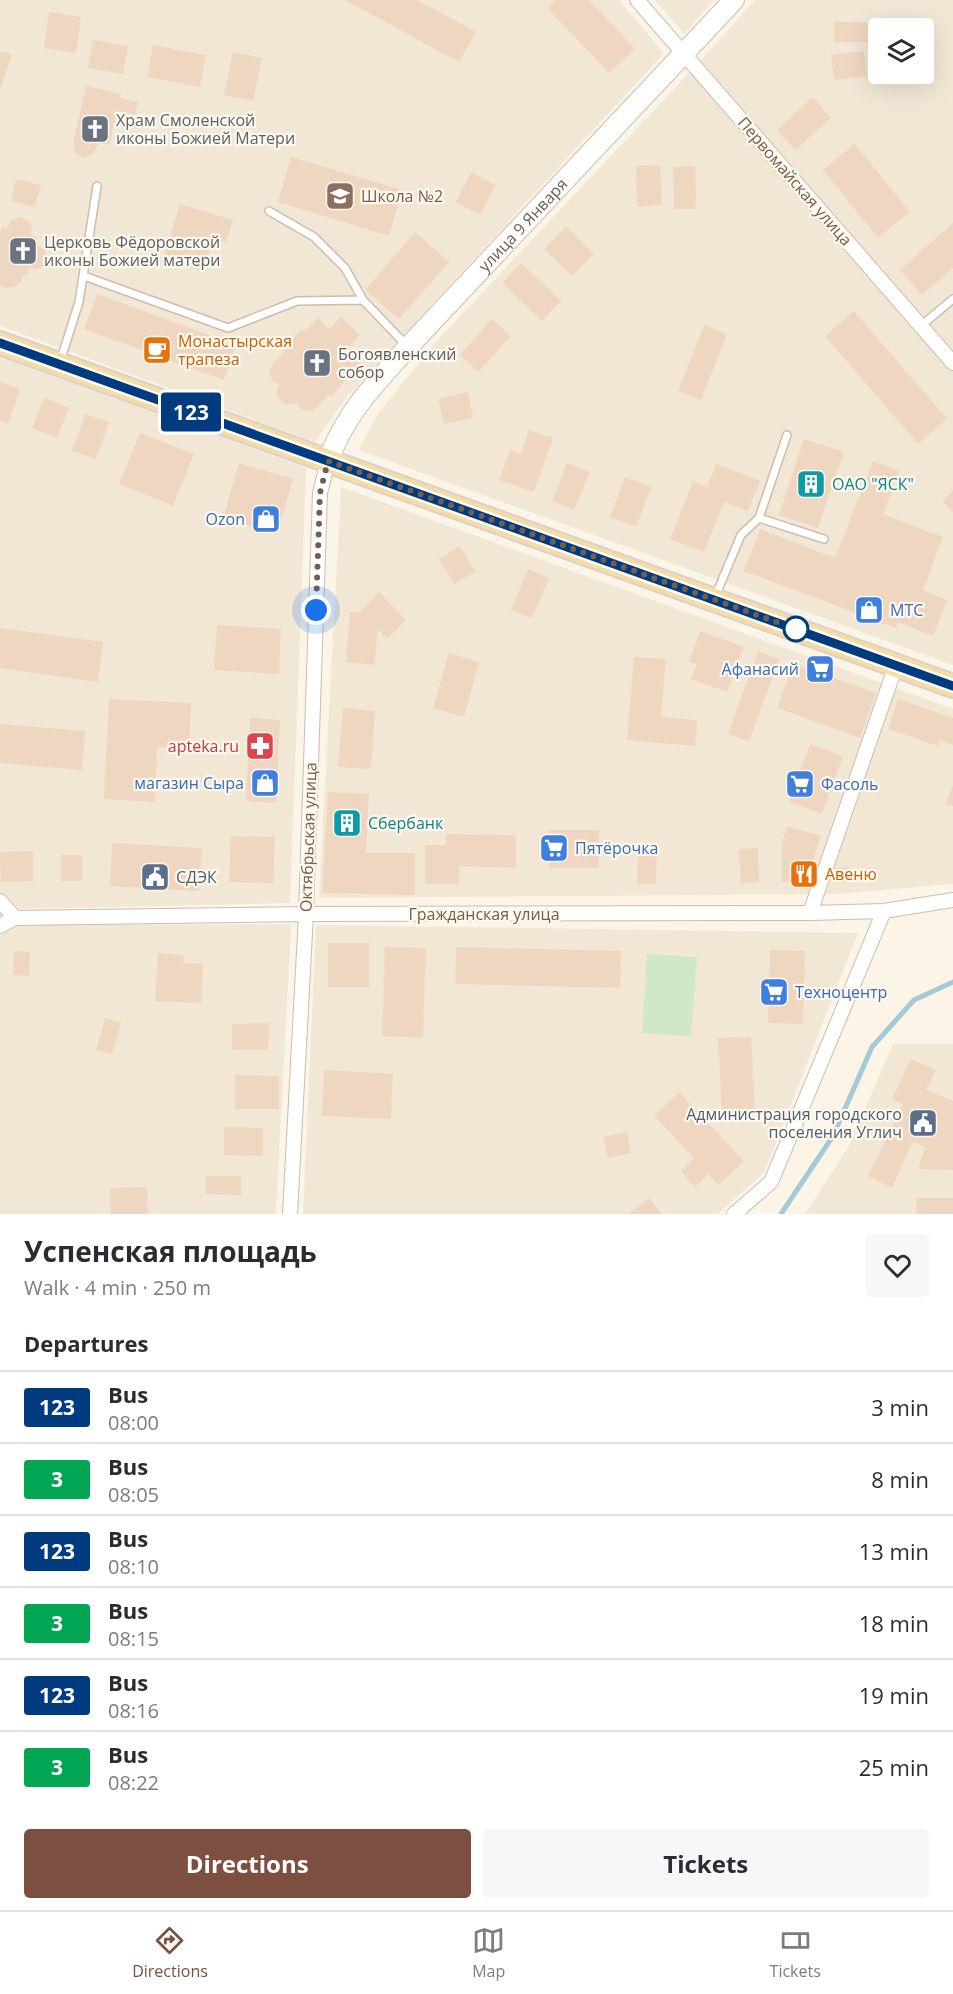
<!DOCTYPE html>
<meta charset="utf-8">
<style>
:root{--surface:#fff;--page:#f7f7f7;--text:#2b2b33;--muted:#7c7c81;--line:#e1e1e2;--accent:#7c4f41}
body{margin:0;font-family:"Open Sans",sans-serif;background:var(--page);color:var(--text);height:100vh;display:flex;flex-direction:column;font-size:22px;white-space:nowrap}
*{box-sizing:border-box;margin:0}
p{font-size:20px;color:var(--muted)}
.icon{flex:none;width:33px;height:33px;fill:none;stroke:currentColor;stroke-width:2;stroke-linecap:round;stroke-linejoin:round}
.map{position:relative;height:1214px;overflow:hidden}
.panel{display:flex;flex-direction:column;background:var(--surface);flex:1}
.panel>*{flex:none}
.badge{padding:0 12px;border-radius:4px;font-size:21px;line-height:39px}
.buttons{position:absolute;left:868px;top:18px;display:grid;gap:12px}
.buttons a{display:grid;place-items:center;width:66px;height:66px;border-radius:6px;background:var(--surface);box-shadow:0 6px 24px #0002;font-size:30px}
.you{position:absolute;width:30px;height:30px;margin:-15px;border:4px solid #fff;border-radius:50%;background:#1a73e8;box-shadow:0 0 0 9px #1a73e833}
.map>.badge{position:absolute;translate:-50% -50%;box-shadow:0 0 0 3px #fff}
h2{padding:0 24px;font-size:22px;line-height:54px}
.round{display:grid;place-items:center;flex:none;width:63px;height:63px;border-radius:6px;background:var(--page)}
.head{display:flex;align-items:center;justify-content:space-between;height:102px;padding:0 24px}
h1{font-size:28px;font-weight:700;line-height:45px}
.action{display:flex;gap:12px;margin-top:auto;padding:12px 24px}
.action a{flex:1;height:69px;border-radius:6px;background:var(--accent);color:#fff;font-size:24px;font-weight:700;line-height:69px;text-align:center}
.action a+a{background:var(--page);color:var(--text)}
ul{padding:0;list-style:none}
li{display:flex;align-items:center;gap:18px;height:72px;padding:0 24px;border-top:2px solid var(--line)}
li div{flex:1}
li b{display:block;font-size:22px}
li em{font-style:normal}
li .badge{min-width:66px;font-weight:700;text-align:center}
.dock{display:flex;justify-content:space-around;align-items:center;height:84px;border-top:2px solid var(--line);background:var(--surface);font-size:16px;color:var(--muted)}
.dock a{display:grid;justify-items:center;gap:3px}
.dock .selected{color:var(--accent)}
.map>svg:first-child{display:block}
</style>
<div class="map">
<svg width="953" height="1214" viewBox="0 0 953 1214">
<rect width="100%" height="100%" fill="#fbf4e7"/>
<path fill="#f2e7d5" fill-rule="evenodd" d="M0 0H619L664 53 346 398 315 442 0 326Z
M655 0H714L684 34Z
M755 0H953V665L359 450 377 415 434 344 702 59ZM879 28H924V74H879Z
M0 355 306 468 290 903 20 909 0 920Z
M341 487 953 709V884L837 894 319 898Z
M291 924 276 1214H0V935L19 925Z
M316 925 858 933 764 1173 717 1214H303Z
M893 1044H953V1214H805L849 1146Z"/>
<path fill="#d1e8c6" d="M647 954 697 957 691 1036 642 1033Z"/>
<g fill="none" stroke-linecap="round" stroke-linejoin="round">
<path stroke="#a3cad5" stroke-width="5" d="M781 1214 833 1136 872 1047 914 1000 953 982"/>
</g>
<path fill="#efd6c0" d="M345 0H417L476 32 459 62Z
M555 0H589L635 49 609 73 547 8Z
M49 12 81 17 76 53 44 48Z
M834 22H869V42H834Z
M93 40 128 46 123 74 88 68Z
M153 45 206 55 200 87 147 77Z
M0 51 12 55 0 90Z
M864 51 867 76 834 80 831 55Z
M233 52 262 58 253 101 224 95Z
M86 86 121 94 120 98 138 102 135 115 117 111 109 145 98 143 94 153 85 158 75 153 73 143Z
M813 97 831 118 795 150 777 130Z
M855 144 910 212 878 238 823 170Z
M291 157 402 190 389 236 278 202Z
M660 165 662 205 637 207 636 166Z
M695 166 696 209H674L673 167Z
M471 172 495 185 480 215 456 202Z
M16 179 41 185 35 207 11 201Z
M180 204 233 220 226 242 213 238 202 271 163 260Z
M20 217 30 222 32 227 31 235 37 237 35 245 44 249 48 258 43 267 38 269 29 268 27 275 24 274 21 282 17 286 5 288 0 286V234L2 227 7 229 10 221Z
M953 223V268L922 295 900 270Z
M566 227 594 254 572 276 544 249Z
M415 232 449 262 399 319 365 290Z
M521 263 561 301 542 321 502 283Z
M97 294 236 345 224 380 84 329Z
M854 311 947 419 918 444 825 336Z
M341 317 360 335 348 347 362 361 331 397 329 395 312 411 302 410 297 402 288 405 282 403 276 393 279 384 274 382 269 374 272 365 285 352 283 350 302 329 305 331 318 318 329 329Z
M492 319 511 336 478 372 460 355Z
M704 325 727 334 701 400 678 391Z
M0 382 20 389 8 424 0 421Z
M468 392 473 418 444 424 438 399Z
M44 398 69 408 57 438 32 428Z
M85 414 109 422 96 459 72 451Z
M529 430 553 438 534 492 499 480 510 450 521 454Z
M140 433 194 454 173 506 119 484Z
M804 439 844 452 818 528 779 515Z
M873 461 899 471 883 514 943 537 923 590 947 600 933 636 898 622 896 628 744 571 760 529 835 558Z
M239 463 293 479 277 534 223 518Z
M567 463 590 472 574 510 552 501Z
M716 464 760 481 748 511 724 502 704 552 670 539 693 481 707 487Z
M625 477 651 487 636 527 610 517Z
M953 490V512L942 501Z
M460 546 475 572 454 584 439 559Z
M528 569 549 578 532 618 511 610Z
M379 592 406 620 387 639 378 629 374 665 346 662 350 612 358 613Z
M217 625 281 629 279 674 214 670Z
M0 628 103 642 98 682 0 668Z
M700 631 744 647 727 692 691 679 697 664 689 662Z
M758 651 779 659 749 742 728 734Z
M449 653 479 662 464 717 433 708Z
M634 657 666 659 661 717 697 720 695 746 627 740Z
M793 664 876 693 860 738 777 708Z
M109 699 191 703 189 749 157 747 155 802 104 799Z
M898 699 953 718V745L940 740 938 746 888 729Z
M343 708 375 711 371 769 338 767Z
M250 718 280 720 276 803 246 801Z
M0 724 85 731 82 770 0 763Z
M810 744 843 756 822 814 789 802Z
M953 785V806L946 804Z
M328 792 369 794 366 853H415V895L322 893Z
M787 826 821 836 806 882H782V843Z
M549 830H599V868H549Z
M446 834 516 835V868L459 866V884H425V845H446Z
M231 836 275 837 273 883 229 882Z
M112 843 202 848 199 891 110 886Z
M758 848 759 882 741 883 739 849Z
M33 851V881L1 882 0 852Z
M638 852 657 853 656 884H637Z
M61 855H82V881H61Z
M849 867 850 882 835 883 834 868Z
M328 943H369V987H328Z
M385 947 426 948 423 1038 382 1036Z
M456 947 621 951 620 988 455 984Z
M770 950 805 951 803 1024 768 1023Z
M14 951 30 952 29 976 13 975Z
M158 953 184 955 183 963 203 964 201 1003 155 1001Z
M105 1018 121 1023 112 1054 96 1050Z
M269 1023 268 1049 232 1050V1024Z
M751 1037 755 1115 722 1116 718 1038Z
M911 1059 936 1070 926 1090 953 1101V1170L918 1169 925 1147 912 1142 892 1188 868 1176 903 1104 892 1099Z
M324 1070 393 1074 391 1119 322 1116Z
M235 1075 279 1076V1109H235Z
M679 1092 744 1161 719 1185 708 1174 695 1187 681 1171 694 1158 654 1116Z
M224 1127 263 1128V1156L224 1155Z
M627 1132 631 1153 608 1158 603 1137Z
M206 1176H241V1195L206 1194Z
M147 1187 148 1214H111L110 1188Z
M649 1198 662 1214H628Z
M917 1198H953V1214H916Z"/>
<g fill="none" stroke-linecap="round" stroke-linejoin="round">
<g stroke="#ccbdad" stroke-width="10">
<path id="service" d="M269 211 314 237 345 268 363 300 406 345
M84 276 228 328 297 301 363 300
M922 325 953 299
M60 362 79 302 97 186
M759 518 824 539
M715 597 741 535 759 518 787 435"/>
</g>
<g stroke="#ccbdad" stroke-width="16">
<path id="minor" d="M637 0 953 363
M0 901 15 918
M810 913 896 665
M0 926 15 918 306 914 810 913 884 911 953 900
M290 1214 306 914 320 493 328 461
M734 1214 771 1182 884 911"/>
</g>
<g stroke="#cfbdab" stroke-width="22">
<g id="secondary">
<path id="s1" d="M328 461C346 412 374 385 408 347L734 0"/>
</g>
</g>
<g stroke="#d8d2cd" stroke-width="26">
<path id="primary" d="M0 343 953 686"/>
</g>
<use href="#service" stroke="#fff" stroke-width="7"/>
<use href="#minor" stroke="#fff" stroke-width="14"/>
<use href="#secondary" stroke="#fff" stroke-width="20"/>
<use href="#primary" stroke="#f6dca3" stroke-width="22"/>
</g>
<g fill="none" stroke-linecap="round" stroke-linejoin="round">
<g stroke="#fff" stroke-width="14">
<path id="line" d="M0 343 953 686"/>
</g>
<use href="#line" stroke="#003b80" stroke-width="9"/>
<path stroke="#735d4c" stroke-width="6" stroke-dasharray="0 10.8" d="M316 610 320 493 328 461 796 629"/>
</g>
<defs>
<g id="church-square" transform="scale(1.5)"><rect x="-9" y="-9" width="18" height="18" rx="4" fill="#6b7280" stroke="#fef8ed"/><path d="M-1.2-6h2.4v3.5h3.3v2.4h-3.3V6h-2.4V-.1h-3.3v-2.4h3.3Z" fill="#fff"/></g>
<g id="school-square" transform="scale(1.5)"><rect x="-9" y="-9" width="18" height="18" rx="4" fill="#8d6e63" stroke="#fef8ed"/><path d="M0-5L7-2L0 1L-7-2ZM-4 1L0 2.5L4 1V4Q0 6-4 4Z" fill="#fff"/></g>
<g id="cafe-square" transform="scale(1.5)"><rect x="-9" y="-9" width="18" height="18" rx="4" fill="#e8710a" stroke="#fef8ed"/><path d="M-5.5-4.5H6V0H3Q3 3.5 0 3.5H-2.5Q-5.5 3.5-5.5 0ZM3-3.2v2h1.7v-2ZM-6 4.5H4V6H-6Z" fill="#fff"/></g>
<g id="building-square" transform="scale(1.5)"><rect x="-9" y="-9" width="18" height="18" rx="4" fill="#0f9aa8" stroke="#fef8ed"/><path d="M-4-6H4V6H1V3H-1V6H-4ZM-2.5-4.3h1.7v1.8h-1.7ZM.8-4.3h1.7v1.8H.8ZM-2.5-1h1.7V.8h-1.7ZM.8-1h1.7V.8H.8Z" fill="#fff"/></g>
<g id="shop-square" transform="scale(1.5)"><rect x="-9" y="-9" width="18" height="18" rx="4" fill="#3f7fe0" stroke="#fef8ed"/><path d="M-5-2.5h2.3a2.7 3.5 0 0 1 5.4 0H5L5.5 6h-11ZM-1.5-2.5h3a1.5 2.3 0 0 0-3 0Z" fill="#fff"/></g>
<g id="supermarket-square" transform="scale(1.5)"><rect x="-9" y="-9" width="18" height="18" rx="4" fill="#3f7fe0" stroke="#fef8ed"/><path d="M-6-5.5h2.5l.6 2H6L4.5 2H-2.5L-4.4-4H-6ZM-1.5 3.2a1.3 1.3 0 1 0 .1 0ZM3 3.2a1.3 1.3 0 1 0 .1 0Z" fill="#fff"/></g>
<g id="pharmacy-square" transform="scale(1.5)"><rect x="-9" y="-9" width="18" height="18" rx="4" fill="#e0444e" stroke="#fef8ed"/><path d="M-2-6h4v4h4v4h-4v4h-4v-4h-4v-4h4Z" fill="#fff"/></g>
<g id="restaurant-square" transform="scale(1.5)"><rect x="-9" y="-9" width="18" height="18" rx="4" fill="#e8710a" stroke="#fef8ed"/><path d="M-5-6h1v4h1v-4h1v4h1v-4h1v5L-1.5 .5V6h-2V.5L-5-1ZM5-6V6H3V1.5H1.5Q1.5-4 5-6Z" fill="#fff"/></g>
<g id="civic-square" transform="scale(1.5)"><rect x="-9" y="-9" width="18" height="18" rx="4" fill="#5c6f8a" stroke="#fef8ed"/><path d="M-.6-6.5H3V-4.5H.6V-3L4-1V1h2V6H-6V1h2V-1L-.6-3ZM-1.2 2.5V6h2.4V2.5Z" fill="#fff"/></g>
</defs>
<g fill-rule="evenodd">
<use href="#church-square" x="95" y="129"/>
<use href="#school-square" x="340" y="196"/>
<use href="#church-square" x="23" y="251"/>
<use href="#cafe-square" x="157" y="350"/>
<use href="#church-square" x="317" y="363"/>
<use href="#building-square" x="811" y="484"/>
<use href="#shop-square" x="266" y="519"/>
<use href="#shop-square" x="869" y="610"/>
<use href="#supermarket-square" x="820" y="669"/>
<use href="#pharmacy-square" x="260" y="746"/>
<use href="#shop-square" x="265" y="783"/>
<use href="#supermarket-square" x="800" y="784"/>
<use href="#building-square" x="347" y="823"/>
<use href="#supermarket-square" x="554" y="848"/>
<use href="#restaurant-square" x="804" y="874"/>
<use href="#civic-square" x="155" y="877"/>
<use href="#supermarket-square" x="774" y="992"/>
<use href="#civic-square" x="923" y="1123"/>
</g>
<circle fill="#fff" stroke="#003b80" stroke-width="3" cx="796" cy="629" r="12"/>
<g text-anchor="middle" stroke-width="4.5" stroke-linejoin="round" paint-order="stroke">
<g font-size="16" fill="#5b616d" stroke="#fef8ed" text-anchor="start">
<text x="116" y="126">Храм Смоленской<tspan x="116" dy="18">иконы Божией Матери</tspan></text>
<text x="44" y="248">Церковь Фёдоровской<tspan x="44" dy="18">иконы Божией матери</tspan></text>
<text x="338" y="360">Богоявленский<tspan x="338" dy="18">собор</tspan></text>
</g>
<g font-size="16" fill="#735d4c" stroke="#fef8ed">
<text transform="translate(795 181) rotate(49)" y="6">Первомайская улица</text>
<text dy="6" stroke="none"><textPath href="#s1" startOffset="308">улица 9 Января</textPath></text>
<text transform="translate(308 837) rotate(-88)" y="6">Октябрьская улица</text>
<text x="484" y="920">Гражданская улица</text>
</g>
<g font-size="16" fill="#785e54" stroke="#fef8ed" text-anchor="start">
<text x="361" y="202">Школа №2</text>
</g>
<g font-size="16" fill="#c56008" stroke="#fef8ed" text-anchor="start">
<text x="178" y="347">Монастырская<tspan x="178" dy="18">трапеза</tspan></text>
<text x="825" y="880">Авеню</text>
</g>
<g font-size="16" fill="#0d838f" stroke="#fef8ed" text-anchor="start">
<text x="832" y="490">ОАО "ЯСК"</text>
<text x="368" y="829">Сбербанк</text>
</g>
<g font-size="16" fill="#366cbe" stroke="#fef8ed" text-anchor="start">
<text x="245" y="525" text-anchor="end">Ozon</text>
<text x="890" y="616">МТС</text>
<text x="799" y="675" text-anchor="end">Афанасий</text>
<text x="244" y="789" text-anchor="end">магазин Сыра</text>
<text x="821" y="790">Фасоль</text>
<text x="575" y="854">Пятёрочка</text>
<text x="795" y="998">Техноцентр</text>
</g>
<g font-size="16" fill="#be3a42" stroke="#fef8ed" text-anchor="end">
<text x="239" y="752">apteka.ru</text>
</g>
<g font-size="16" fill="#4e5e75" stroke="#fef8ed" text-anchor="start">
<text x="176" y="883">СДЭК</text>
<text x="902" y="1120" text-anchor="end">Администрация городского<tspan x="902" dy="18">поселения Углич</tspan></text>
</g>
</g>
</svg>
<div class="buttons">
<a><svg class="icon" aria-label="layers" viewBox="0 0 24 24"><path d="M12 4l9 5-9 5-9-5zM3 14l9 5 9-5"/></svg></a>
</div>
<div class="you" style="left:316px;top:610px"></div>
<b class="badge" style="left:191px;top:412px;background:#003b80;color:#fff">123</b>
</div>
<section class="panel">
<div class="head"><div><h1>Успенская площадь</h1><p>Walk · 4 min · 250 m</p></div><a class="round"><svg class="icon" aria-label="heart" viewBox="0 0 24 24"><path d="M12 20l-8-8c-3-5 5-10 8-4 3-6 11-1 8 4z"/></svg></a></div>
<h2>Departures</h2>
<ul>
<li><span class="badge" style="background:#003b80;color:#fff">123</span><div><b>Bus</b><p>08:00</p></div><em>3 min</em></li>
<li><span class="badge" style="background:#00a651;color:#fff">3</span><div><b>Bus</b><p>08:05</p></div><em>8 min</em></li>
<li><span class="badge" style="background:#003b80;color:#fff">123</span><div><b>Bus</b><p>08:10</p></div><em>13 min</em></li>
<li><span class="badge" style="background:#00a651;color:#fff">3</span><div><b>Bus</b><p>08:15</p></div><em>18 min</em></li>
<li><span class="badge" style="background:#003b80;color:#fff">123</span><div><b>Bus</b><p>08:16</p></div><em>19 min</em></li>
<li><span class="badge" style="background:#00a651;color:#fff">3</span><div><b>Bus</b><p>08:22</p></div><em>25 min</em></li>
</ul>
<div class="action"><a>Directions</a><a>Tickets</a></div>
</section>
<nav class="dock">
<a class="selected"><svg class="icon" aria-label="directions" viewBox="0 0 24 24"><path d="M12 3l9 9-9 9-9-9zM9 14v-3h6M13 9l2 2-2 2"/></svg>Directions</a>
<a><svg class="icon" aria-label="map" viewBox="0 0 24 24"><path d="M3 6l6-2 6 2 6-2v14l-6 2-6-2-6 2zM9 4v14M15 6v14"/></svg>Map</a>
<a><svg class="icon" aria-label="tickets" viewBox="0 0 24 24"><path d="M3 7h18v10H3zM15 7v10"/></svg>Tickets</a>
</nav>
